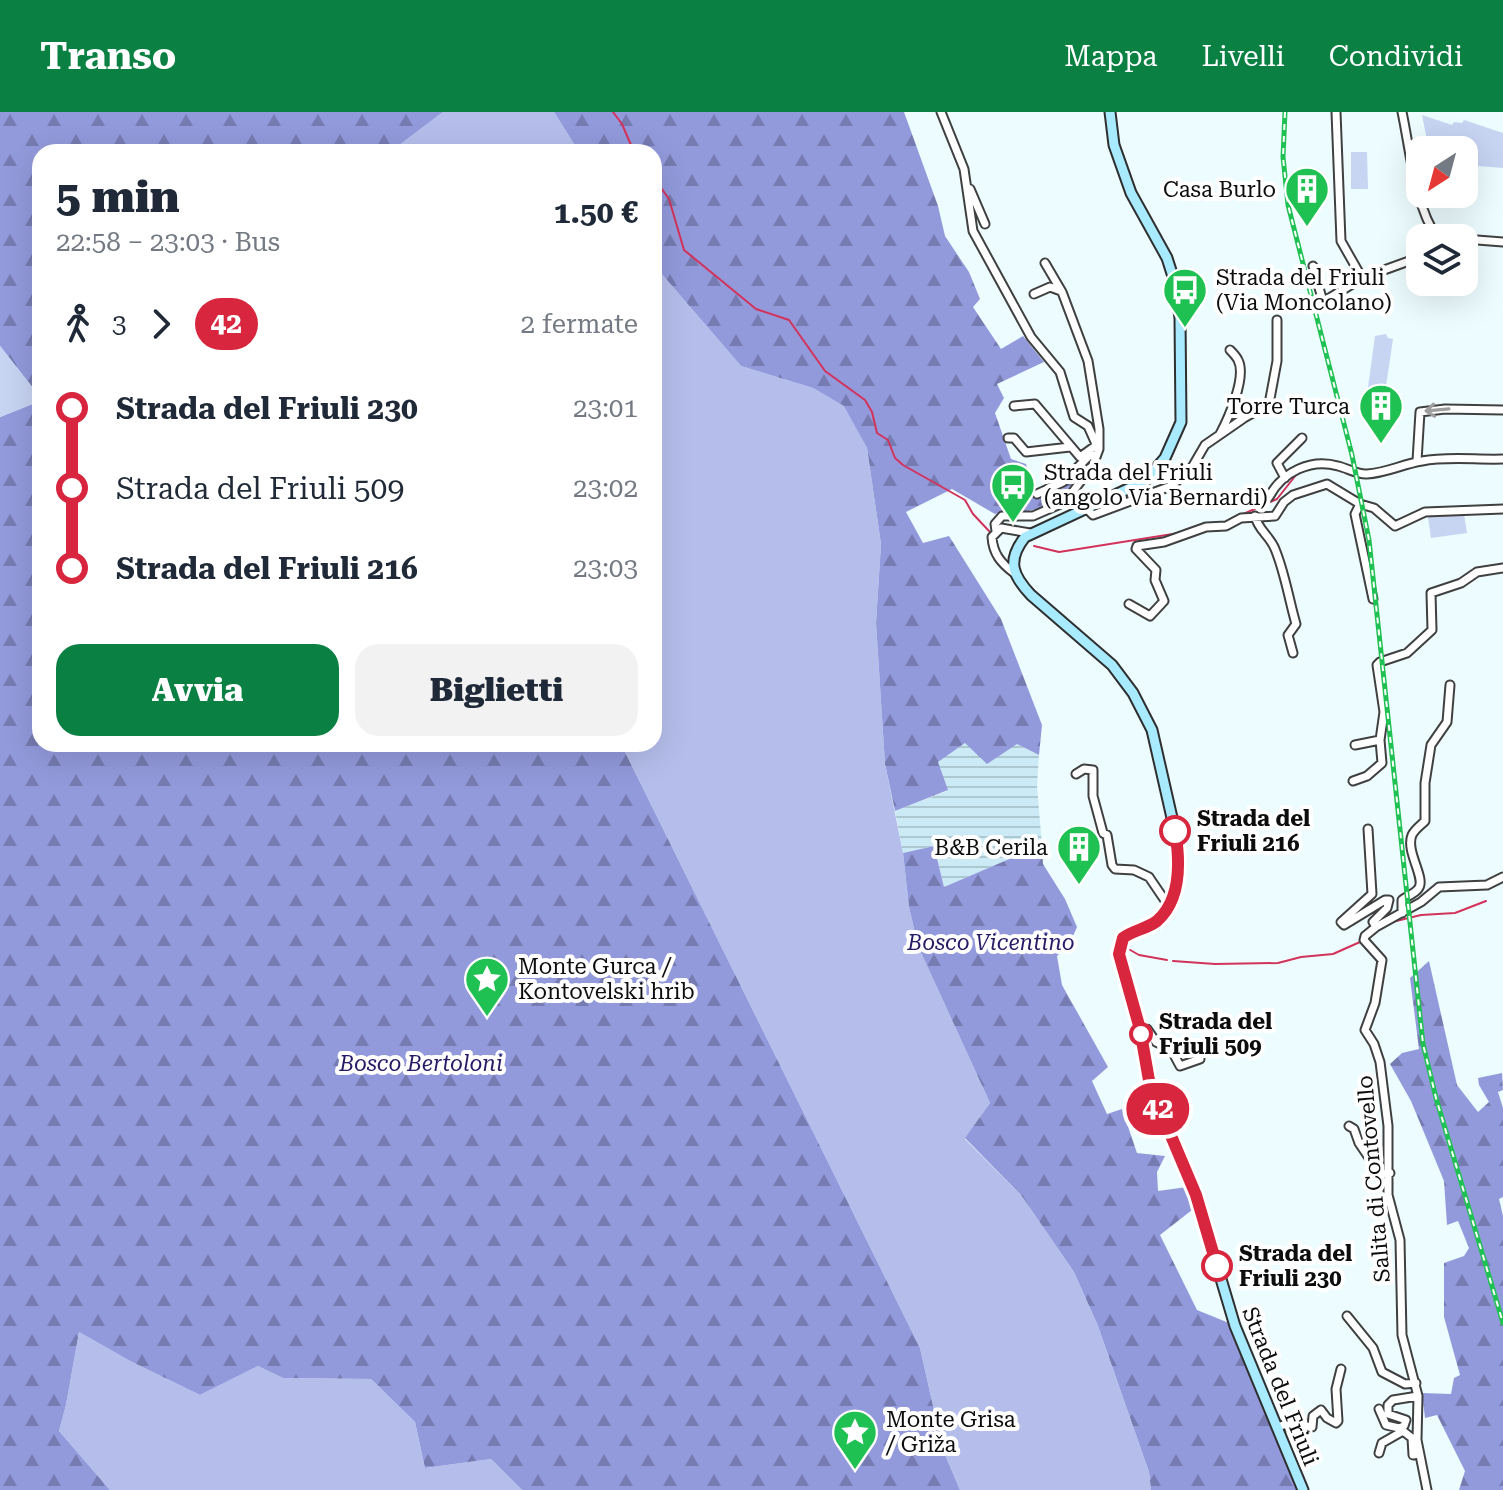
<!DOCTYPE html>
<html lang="it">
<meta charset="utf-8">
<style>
:root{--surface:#fff;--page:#f2f2f3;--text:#1f2937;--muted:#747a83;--accent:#0b8043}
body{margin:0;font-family:"Roboto Serif",serif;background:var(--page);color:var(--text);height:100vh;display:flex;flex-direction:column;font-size:30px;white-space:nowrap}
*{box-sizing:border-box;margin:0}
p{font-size:26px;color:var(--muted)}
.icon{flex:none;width:44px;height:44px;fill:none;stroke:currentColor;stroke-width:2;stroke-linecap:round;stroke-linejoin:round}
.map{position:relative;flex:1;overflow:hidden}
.details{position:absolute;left:32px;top:32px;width:630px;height:608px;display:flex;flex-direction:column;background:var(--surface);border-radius:24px;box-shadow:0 8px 32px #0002}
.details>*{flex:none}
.badge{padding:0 16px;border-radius:26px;font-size:28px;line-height:52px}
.needle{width:52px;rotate:216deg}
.tools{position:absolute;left:1406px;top:24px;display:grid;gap:16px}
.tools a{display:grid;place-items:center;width:72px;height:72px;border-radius:16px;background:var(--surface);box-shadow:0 8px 32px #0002;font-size:40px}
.map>.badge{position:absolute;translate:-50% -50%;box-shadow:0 0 0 4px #fff}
.legs{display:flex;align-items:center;gap:12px;height:88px;padding:0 24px;font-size:26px}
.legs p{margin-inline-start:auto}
.summary{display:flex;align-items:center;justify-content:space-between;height:136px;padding:0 24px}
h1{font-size:44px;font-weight:800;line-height:60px}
.primary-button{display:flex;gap:16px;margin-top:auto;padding:16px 24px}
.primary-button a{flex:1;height:92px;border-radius:24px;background:var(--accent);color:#fff;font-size:32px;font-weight:800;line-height:92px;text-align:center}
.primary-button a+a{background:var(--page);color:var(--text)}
ul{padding:0 24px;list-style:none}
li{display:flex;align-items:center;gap:28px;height:80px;font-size:30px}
li i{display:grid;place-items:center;width:12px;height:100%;margin:0 10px;background:currentColor}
li i::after{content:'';width:20px;height:20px;margin:-10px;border:6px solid;border-radius:50%;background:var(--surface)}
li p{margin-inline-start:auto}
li:first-child i{background:linear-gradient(#0000 50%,currentColor 0)}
li:last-child i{background:linear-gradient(currentColor 50%,#0000 0)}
header{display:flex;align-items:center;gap:48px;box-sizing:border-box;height:112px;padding:0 40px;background:var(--accent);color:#fff}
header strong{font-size:38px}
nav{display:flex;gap:44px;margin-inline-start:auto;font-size:28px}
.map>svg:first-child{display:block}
</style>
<header>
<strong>Transo</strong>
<nav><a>Mappa</a><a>Livelli</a><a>Condividi</a></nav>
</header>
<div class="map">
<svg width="1503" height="1378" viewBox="0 0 1503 1378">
<defs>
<pattern id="farmland-rules" width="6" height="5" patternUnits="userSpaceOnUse" patternTransform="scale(2)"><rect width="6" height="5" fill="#cceaf6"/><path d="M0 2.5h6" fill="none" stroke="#aec8d2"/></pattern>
<pattern id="forest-firs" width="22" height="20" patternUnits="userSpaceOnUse" patternTransform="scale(2)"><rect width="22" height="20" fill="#939adc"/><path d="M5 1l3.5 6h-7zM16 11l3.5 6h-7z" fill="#767cb1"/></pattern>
</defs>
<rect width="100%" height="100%" fill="#edfcff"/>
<path fill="url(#farmland-rules)" d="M965 631 1017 632 1039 643 1037 674 1042 733 944 775 934 734 903 741 895 699 947 679 937 650Z"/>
<path fill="#b5beeb" d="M443 0H554L579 40H390Z
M654 153 741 254 813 276 845 294 867 336 881 432 876 511 885 652 903 741 909 795 918 834 990 991 965 1027 1021 1083 1074 1160 1098 1214 1149 1360 1151 1378H960L943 1338 920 1236 621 632H654Z
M79 1220 130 1249 200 1283 258 1254 283 1266 371 1267 415 1310 425 1356 491 1347 522 1378H110L59 1319 66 1293Z"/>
<path fill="url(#forest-firs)" d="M0 0H443L390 40H40V285L0 234Z
M554 0H904L938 94 945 124 969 160 980 187 973 195 1001 237 1023 224 1044 250 997 272 1004 286 995 301 1011 347 1026 352 1036 387 1062 377 1092 346C1076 368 1060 392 1032 398 1019 401 1007 397 995 402L952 377 906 400 923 431 949 424 1001 507 1042 613 1039 643 1017 632 987 652 965 631 938 650 948 678 895 699 885 652 876 511 881 432 867 336 844 294 813 276 741 254 654 153V40H579Z
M40 289V632H621L920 1236 943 1338 960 1378H522L491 1347 425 1356 415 1310 371 1267 283 1266 258 1254 200 1283 130 1249 79 1220 66 1293 59 1319 110 1378H0V305Z
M1042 733 1043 752 1065 787 1077 815 1070 831 1057 844 1062 873 1108 955 1092 969 1107 1002 1122 997 1137 1041 1165 1044 1157 1060 1158 1079 1187 1075 1192 1098 1160 1123 1197 1198 1229 1211 1298 1378H1151L1149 1360 1098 1214 1074 1160 1021 1083 965 1026 990 991 918 834 909 795 903 741 934 734 944 775Z
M1429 849 1457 973 1478 1000 1489 990 1479 973 1478 966 1502 961 1503 978 1498 980 1503 996V1085L1499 1087 1503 1104V1378H1459L1465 1359 1437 1303 1425 1306 1422 1281 1451 1282 1454 1266 1460 1263 1444 1205V1151L1464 1144 1469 1136 1458 1109 1447 1113 1444 1069 1411 989 1390 952 1402 941 1419 937 1410 866Z"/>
<path fill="#c7d4f2" d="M1422 3 1452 13 1454 10 1462 11 1464 8 1503 21V56L1464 53V38H1429Z
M1351 40H1367L1368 77H1351Z
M1386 222 1388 226 1393 227 1383 294 1381 300 1365 298 1375 224Z
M0 234 40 285V289L0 305Z
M1464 402 1467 421 1431 426 1428 405Z"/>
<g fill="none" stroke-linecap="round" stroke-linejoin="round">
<path stroke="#d3335a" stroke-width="2" d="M613 0 622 12 634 40
M654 66 669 87 684 138 756 197 789 208 825 259 865 288 872 300 877 321 888 328 895 346 903 353 965 388 973 402 989 419
M1241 403 1277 387 1296 363
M1034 434 1059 440 1072 438 1179 421
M1392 810 1421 803 1455 801 1486 789
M1125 835 1139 843 1167 848
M1173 849 1215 852 1278 851 1301 845 1333 842 1360 830"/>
<g stroke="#404040" stroke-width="11">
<path id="minor" d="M941 0 964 57 973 119 1031 225 1060 260 1074 305 1088 314 1096 332
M1336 0 1341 129 1362 166
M1402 0C1410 37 1415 95 1437 125
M970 77 985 112
M1464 127 1503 130
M1313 154 1323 190 1362 166 1420 145
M1034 182 1050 175 1061 179
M1014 294 1035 292 1080 345 1098 332
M1220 322C1228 307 1247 265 1238 248 1236 244 1233 241 1230 238
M1008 326H1014L1026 340 1070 335
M1417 349 1420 300 1445 297 1503 298
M1285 366 1277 351 1302 326
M1037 382 1063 370 1091 342
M1269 385C1282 360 1311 346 1338 354 1347 356 1358 363 1367 362 1386 361 1403 352 1422 349 1447 344 1477 348 1503 347
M1360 392 1355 402 1373 487
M1088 398 1093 403 1171 374 1191 357 1205 333 1244 306 1269 292 1277 249V208
M1255 404C1258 418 1270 424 1275 437 1285 461 1289 488 1296 512L1288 523 1293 541
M996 419 995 412 1002 404H1033L1065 390 1093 353 1099 337V317L1088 249 1062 180 1045 151
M1014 461C1001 451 993 442 992 425L1001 416 1030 421
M1129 492 1150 504 1164 489 1155 468 1156 458 1136 437 1137 434 1164 430 1206 415 1226 414 1241 406 1275 404 1284 390 1293 383 1327 372 1360 392 1374 396 1395 414 1425 400 1503 397
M1355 633 1380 628
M1076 662 1084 657 1093 658V684L1103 721 1107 723 1112 753 1115 757 1134 758 1149 765 1168 793
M1353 669 1367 664 1382 651 1380 628 1384 600 1377 553 1380 550 1407 541 1432 518 1431 481 1461 471 1477 460 1503 456
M1368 717 1372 782 1341 810 1344 813 1385 788H1389L1387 796 1373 810 1376 815
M1402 801V788C1407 784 1414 782 1418 777 1427 767 1405 740 1412 723 1415 717 1421 713 1425 709V671L1431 633 1447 610 1450 573
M1140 917H1147L1156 930 1171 937 1180 954 1200 947
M1349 1014 1354 1017 1359 1031 1380 1062 1390 1061
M1347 1204 1373 1236 1382 1260 1405 1272 1416 1271
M1379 1297 1386 1313 1399 1316 1404 1314 1406 1308 1388 1302V1293L1393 1288 1418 1284
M1278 1315 1286 1312 1294 1320H1297L1295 1310 1300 1307 1306 1314 1312 1315 1313 1304 1321 1298 1327 1306 1336 1311 1338 1309 1336 1277 1341 1257
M1379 1341 1382 1331 1403 1319 1412 1326 1413 1343 1419 1342
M1427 1378 1417 1328 1418 1284 1402 1223 1400 1128 1388 1083V1014L1380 950 1374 932 1365 918 1375 891 1382 848 1364 828 1365 824 1376 815 1421 790 1439 775 1487 773 1503 765"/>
</g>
<g stroke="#2f2f2f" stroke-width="13">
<path id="secondary" d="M1110 0 1114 33 1131 81 1167 146 1175 171 1180 206 1181 310 1165 346 1145 369 1025 425C1006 449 1013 464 1031 483L1112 553 1133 581 1152 618 1175 719 1179 754 1175 777 1168 793 1157 808 1123 826 1120 834V848L1140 917 1154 987 1196 1083 1235 1214 1303 1378"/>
</g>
<use href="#minor" stroke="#fff" stroke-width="7"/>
<use href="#secondary" stroke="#a8eaff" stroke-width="9"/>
<g stroke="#1fc252" stroke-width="5">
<path id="rail" d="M1285 0 1283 45 1288 93 1352 343 1369 428 1423 932 1436 986 1503 1211"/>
</g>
<use href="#rail" stroke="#fff" stroke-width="2" stroke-dasharray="6" stroke-linecap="butt"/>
</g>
<defs><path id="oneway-shaft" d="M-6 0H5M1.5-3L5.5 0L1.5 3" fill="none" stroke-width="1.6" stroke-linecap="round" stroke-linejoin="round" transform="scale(2)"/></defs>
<use stroke="#9e9e9e" href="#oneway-shaft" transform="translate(1437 298) rotate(175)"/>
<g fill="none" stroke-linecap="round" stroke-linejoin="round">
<g stroke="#fff" stroke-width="18">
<path id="line-1" d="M1175 719C1180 748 1182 787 1157 809 1147 817 1133 818 1123 826L1119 842 1140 917 1150 974 1196 1083 1217 1154"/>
</g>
<use href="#line-1" stroke="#d7263d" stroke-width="12"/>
</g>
<defs>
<g id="building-pin" transform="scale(2.3)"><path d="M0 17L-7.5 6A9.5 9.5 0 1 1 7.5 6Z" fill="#1fc252" stroke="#fff"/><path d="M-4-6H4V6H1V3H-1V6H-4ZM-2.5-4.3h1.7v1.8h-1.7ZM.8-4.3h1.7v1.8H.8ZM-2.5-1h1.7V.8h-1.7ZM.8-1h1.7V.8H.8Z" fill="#fff"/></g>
<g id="bus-pin" transform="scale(2.3)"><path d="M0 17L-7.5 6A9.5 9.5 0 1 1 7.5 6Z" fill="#1fc252" stroke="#fff"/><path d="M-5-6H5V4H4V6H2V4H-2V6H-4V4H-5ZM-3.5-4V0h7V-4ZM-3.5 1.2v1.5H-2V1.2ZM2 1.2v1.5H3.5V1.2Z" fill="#fff"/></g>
<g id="sight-pin" transform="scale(2.3)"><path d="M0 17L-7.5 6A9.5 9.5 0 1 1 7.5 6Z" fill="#1fc252" stroke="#fff"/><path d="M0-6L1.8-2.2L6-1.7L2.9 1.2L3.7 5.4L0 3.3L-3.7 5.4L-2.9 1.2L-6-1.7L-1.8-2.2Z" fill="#fff"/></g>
</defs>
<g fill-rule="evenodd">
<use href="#building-pin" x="1307" y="77"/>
<use href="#bus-pin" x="1185" y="178"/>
<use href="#building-pin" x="1381" y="294"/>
<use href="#bus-pin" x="1013" y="373"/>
<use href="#building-pin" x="1079" y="735"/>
<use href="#sight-pin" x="487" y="867"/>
<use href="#sight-pin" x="855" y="1320"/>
</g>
<g fill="#fff" stroke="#d7263d" stroke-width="4">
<circle cx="1175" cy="719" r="14"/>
<circle cx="1141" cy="922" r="10"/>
<circle cx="1217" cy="1154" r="14"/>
</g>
<g text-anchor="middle" stroke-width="8" stroke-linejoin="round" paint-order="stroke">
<g font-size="22" fill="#0d0d0d" stroke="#fff" text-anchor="start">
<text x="1276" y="85" text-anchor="end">Casa Burlo</text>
<text x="1216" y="173">Strada del Friuli<tspan x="1216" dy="25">(Via Moncolano)</tspan></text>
<text x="1350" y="302" text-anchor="end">Torre Turca</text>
<text x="1044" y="368">Strada del Friuli<tspan x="1044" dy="25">(angolo Via Bernardi)</tspan></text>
<text x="1048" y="743" text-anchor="end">B&amp;B Cerila</text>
<text x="518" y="862">Monte Gurca /<tspan x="518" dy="25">Kontovelski hrib</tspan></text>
<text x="886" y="1315">Monte Grisa<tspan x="886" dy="25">/ Griža</tspan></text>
</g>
<g font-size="22" font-weight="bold" fill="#0d0d0d" stroke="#fff" text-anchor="start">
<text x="1197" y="714">Strada del<tspan x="1197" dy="25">Friuli 216</tspan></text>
<text x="1159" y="917">Strada del<tspan x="1159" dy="25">Friuli 509</tspan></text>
<text x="1239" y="1149">Strada del<tspan x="1239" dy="25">Friuli 230</tspan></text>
</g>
<g font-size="22" font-style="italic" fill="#261b67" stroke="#fff">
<text x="991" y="838">Bosco Vicentino</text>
<text x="421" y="959">Bosco Bertoloni</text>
</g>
<g font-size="22" fill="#0d0d0d" stroke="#fff">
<text transform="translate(1373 1067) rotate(-95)" y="8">Salita di Contovello</text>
<text transform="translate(1281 1274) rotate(68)" y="8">Strada del Friuli</text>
</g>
</g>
</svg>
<div class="tools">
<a><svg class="needle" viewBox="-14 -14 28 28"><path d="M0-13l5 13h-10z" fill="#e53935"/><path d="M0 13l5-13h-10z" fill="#747a83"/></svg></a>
<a><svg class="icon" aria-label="layers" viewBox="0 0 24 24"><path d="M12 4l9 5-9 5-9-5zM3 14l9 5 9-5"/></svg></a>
</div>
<b class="badge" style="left:1158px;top:997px;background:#d7263d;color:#fff">42</b>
<section class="details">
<div class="summary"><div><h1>5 min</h1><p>22:58 – 23:03 · Bus</p></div><b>1.50 €</b></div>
<div class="legs"><svg class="icon" aria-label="walk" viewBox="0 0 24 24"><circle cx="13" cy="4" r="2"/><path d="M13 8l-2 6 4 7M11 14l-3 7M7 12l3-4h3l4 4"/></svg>3<svg class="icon" aria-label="forward" viewBox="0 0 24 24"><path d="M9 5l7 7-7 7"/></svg><b class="badge" style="background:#d7263d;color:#fff">42</b><p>2 fermate</p></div>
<ul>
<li><i style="color:#d7263d"></i><b>Strada del Friuli 230</b><p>23:01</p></li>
<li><i style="color:#d7263d"></i><span>Strada del Friuli 509</span><p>23:02</p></li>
<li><i style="color:#d7263d"></i><b>Strada del Friuli 216</b><p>23:03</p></li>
</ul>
<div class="primary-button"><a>Avvia</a><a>Biglietti</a></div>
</section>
</div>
